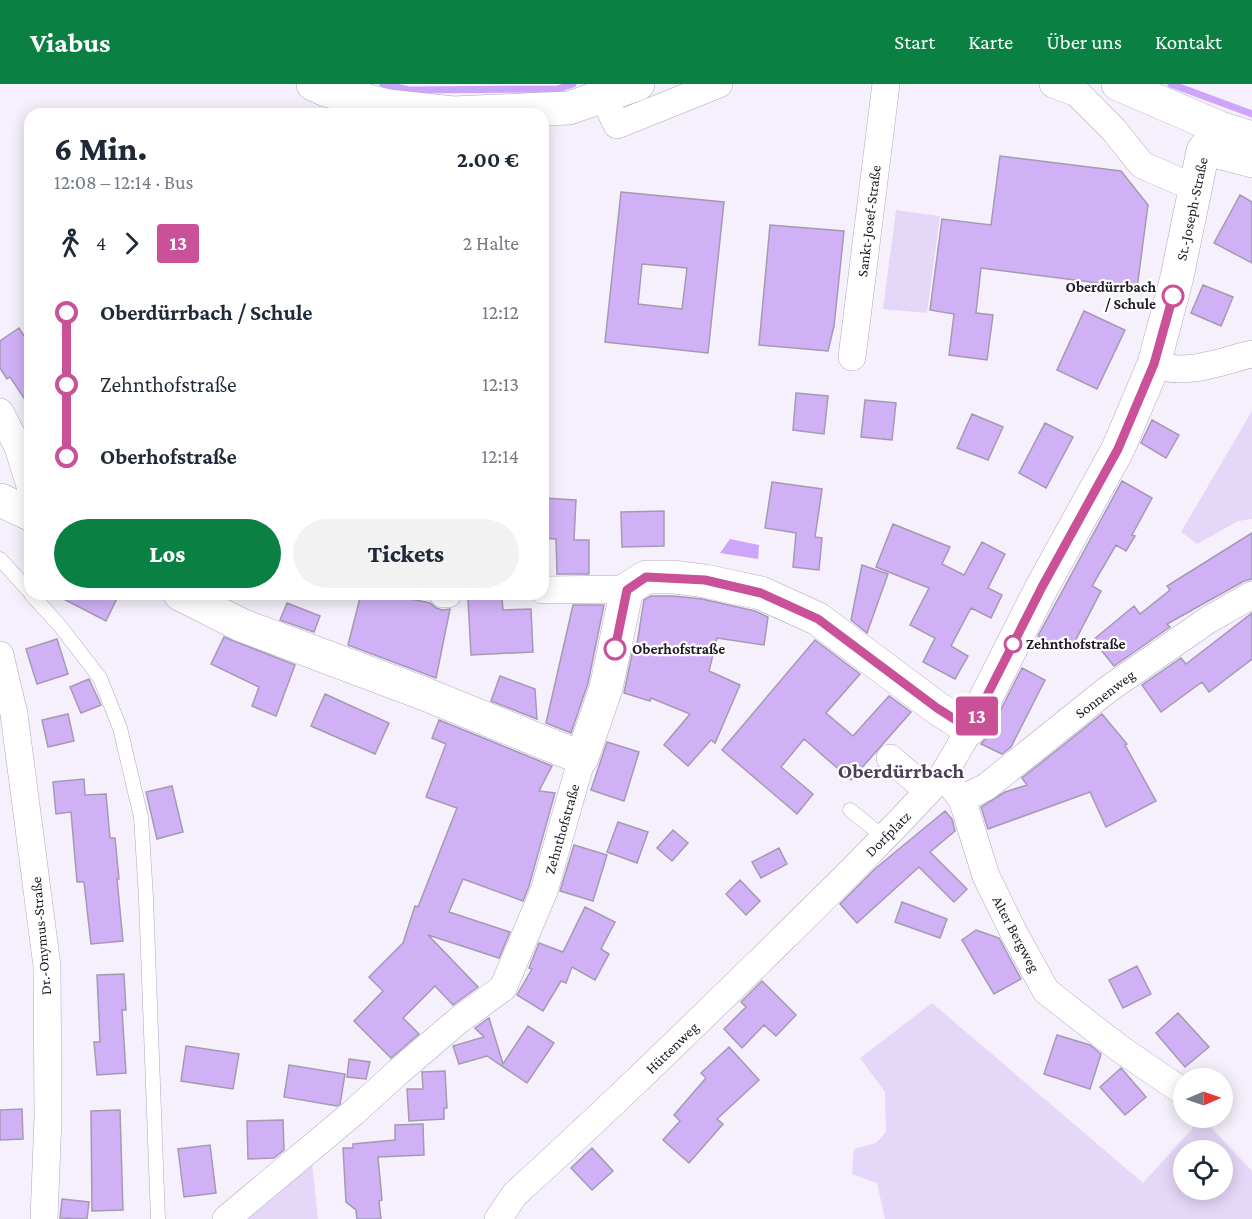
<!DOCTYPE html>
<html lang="de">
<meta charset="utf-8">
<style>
:root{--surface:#fff;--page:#f2f2f3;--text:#1f2937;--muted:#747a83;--accent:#0b8043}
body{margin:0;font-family:"Crimson Pro",serif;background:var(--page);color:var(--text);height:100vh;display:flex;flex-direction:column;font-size:22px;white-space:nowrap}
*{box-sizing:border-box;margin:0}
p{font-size:20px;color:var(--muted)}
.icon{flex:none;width:33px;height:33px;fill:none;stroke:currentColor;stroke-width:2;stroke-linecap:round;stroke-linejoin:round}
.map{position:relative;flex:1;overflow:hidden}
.sheet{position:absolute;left:24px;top:24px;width:525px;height:492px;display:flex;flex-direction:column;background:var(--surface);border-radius:18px;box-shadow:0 3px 15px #0003}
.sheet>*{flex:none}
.badge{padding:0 12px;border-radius:4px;font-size:21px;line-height:39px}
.needle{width:39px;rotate:88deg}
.fabs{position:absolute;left:1173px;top:984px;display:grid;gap:12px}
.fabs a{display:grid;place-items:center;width:60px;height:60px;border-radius:50%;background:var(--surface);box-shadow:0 3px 15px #0003;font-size:30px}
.map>.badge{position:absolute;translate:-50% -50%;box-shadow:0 0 0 3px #fff}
.legs{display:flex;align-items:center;gap:9px;height:66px;padding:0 30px;font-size:20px}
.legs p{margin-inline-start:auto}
.head{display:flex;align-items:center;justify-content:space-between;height:102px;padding:0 30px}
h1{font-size:33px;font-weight:800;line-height:45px}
.cta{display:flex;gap:12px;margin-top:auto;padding:12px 30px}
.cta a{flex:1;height:69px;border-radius:36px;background:var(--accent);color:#fff;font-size:24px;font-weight:800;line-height:69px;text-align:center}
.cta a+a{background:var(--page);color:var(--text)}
ul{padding:0 30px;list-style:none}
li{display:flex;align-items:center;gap:21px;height:72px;font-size:22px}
li i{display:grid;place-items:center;width:9px;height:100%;margin:0 8px;background:currentColor}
li i::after{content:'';width:15px;height:15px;margin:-8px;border:4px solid;border-radius:50%;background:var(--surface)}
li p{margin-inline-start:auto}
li:first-child i{background:linear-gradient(#0000 50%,currentColor 0)}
li:last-child i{background:linear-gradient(currentColor 50%,#0000 0)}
header{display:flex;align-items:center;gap:36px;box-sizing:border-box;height:84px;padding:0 30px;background:var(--accent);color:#fff}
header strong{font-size:28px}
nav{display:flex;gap:33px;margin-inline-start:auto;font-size:21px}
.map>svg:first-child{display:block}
</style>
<header>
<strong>Viabus</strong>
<nav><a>Start</a><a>Karte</a><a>Über uns</a><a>Kontakt</a></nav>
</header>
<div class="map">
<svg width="1252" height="1135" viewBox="0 0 1252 1135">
<rect width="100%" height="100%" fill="#f5f0fc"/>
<path fill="#e5d7f8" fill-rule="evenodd" d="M896 126 940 132 927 229 883 225Z
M1252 327V435L1238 437 1197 460 1181 448Z
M932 919 1143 1099 1202 1034 1252 1087V1135H885L877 1099 852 1090 854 1065 876 1059 886 1048 885 1008 860 974ZM1222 1066V1106H1184V1066Z
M311 1070 318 1135H239Z"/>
<path fill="#cda6fb" d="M730 455 759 461 758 475 720 469Z"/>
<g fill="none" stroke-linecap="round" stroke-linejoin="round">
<path stroke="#cda6fb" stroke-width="7" d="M383 0 409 6 558 5 573 0
M1171 0 1252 30"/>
</g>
<path fill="#d0b1f6" stroke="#a599b4" stroke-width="1.5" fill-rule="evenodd" d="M1000 72 1121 87 1148 121 1137 204 981 184 976 229 993 231 987 276 949 271 954 230 930 226 942 135 991 141Z
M621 108 724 118 708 269 605 258ZM642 180 687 184 682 225 638 220Z
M1240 111 1252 118V179L1214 159Z
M770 141 844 147 834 242 828 267 759 261Z
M1203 201 1233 213 1221 242 1191 229Z
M1084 227 1125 246 1097 305 1057 286Z
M19 244 30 261V323L10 293 7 295 0 284V257Z
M796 309 828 312 824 350 793 346Z
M865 316 896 319 892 356 861 353Z
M972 330 1003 343 988 376 957 364Z
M1152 336 1179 351 1166 374 1141 359Z
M1045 339 1073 353 1046 404 1019 389Z
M1122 397 1152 414 1132 451 1135 452 1126 467 1116 461 1092 502 1101 507 1072 563 1058 556 1056 561 1038 552Z
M772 398 822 405 815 453 822 454 819 486 793 483 796 449 765 444Z
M543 414 576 416 574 456H589V490H557L556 455 543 454Z
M664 427V462L622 463 621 428Z
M893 440 950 463 942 480 964 491 982 458 1005 470 988 504 1002 511 991 534 971 524 951 562 968 572 955 595 923 578 935 554 910 541 929 504 876 483Z
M1252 449V495L1244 497 1167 540 1170 543 1114 582 1093 556 1134 522 1140 530 1170 506 1167 502Z
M862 481 888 490 867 549 851 536Z
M54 510H119L106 537Z
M361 510H386L430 519 436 524 442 526 450 525 436 594 348 561Z
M651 512H673L702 515 755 527 768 533 764 561 717 554 709 587 740 601 715 659 711 656 688 682 664 661 690 630 651 614 650 617 624 609 633 565 636 566 644 516Z
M502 514 503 526 531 525 533 568 471 571 468 515Z
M287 519 320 532 314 548 280 536Z
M573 521H604L588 599 571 649 546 639Z
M1252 529V575L1209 608 1202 598 1161 628 1142 601 1181 574 1186 580Z
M224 553 295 581 276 632 252 622 259 603 211 580Z
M57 555 68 590 37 600 26 565Z
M815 556 860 590 826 629 853 652 889 612 911 628 851 696 804 655 781 683 813 710 797 730 722 666Z
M1022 584 1045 596 1011 663 1002 670 981 660 987 653Z
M500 592 535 605 537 635 491 617Z
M89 595 101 621 81 629 70 603Z
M325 610 389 639 375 670 311 642Z
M68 630 74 657 48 663 42 636Z
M1102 630 1127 660 1125 661 1156 717 1106 743 1090 708 988 745 981 723 1005 708 1027 701 1022 694Z
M439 636 552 682 539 707 555 709 529 802 523 817 463 795 449 828 510 848 499 874 428 851 478 903 453 921 435 902 403 934 419 950 391 974 354 937 383 907 369 893 403 859 415 822 418 823 457 724 426 713 446 660 432 654Z
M607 658 639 668 624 717 591 706Z
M84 695 85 711 106 710 110 754H115L119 795H117L123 857 91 860 84 798H77L71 728 56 730 53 698Z
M172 702 183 748 157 755 146 708Z
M945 727 952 735 955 747 930 768 967 805 954 818 919 783 857 839 840 820 876 784Z
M618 738 648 748 637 779 607 768Z
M673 746 688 759 672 777 657 764Z
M574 761 607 771 593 817 560 807Z
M779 764 787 780 761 794 752 778Z
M740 796 760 817 746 831 726 810Z
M902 818 947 835 940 854 895 838Z
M585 823 615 838 601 865 609 870 595 896 572 883 566 899 561 897 543 927 517 911 532 885 529 884 539 859 563 868Z
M976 846 999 854 1021 895 994 910 962 856Z
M1137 882 1151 910 1123 924 1109 896Z
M124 890 126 926H122L126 989 97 991 94 958H100L97 891Z
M762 897 796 931 776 952 764 941 742 964 724 945 746 923 741 918Z
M1178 929 1209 963 1185 983 1156 949Z
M489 934 503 980 528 942 554 959 527 999 487 972 459 980 453 962 484 953 475 944Z
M1057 951 1090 961 1101 970 1090 1005 1044 990Z
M186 962 239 970 233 1005 181 997Z
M729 963 759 996 717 1035 723 1040 689 1079 663 1056 680 1037 674 1031 706 994 701 989Z
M349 975 370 978 366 995 347 993Z
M289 981 345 990 340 1020 337 1022 284 1013Z
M1121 984 1146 1013 1125 1031 1100 1003Z
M445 987 447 1024H444V1035L409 1037 407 1005H423L422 988Z
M22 1025 23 1055 0 1056V1026Z
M120 1026 123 1126 92 1127 91 1027Z
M283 1036 284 1066 274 1074 248 1075 247 1037Z
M423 1040 424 1071 378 1073 382 1116 379 1117 381 1135H357L356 1126 346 1118 343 1064H353V1060L395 1056V1041Z
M210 1061 216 1109 184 1113 178 1065Z
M592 1064 613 1087 592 1106 571 1084Z
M62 1115 89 1118 87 1135 60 1134Z"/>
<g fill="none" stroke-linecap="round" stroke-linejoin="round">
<g stroke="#b3a7c3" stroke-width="15">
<path id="service" d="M0 475 30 508
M31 510 60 542 100 594 120 644 141 733 146 814 158 1135
M850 726 875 746 882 756"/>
</g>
<g stroke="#b3a7c3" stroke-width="28">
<path id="minor" d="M1053 0 1077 9 1113 45 1142 81 1195 104
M603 12 617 41 719 0
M1203 67 1252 80
M852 273 886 0
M1154 280C1185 293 1221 277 1252 270
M0 328 18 363 30 402
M543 506 627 505
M443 510H448
M0 571 14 630 47 882 48 1033 44 1135
M970 645 943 691 962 715 986 792 1014 849 1046 907 1119 964 1179 1005
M890 674 928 707
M962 715 986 703 1107 606 1208 536 1252 511
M226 1135 353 1029 398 988 459 936 503 904 544 807 582 674
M498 1135 515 1110C598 1035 678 957 758 879 821 817 884 756 943 691"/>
</g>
<g stroke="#b3a7c3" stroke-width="34">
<path id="tertiary" d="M313 0 326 6 388 22 453 29 569 24 638 0
M1118 0 1220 44 1252 54
M0 416 30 430
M180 510 241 541 425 610 582 674 606 604 627 505 646 493H674L705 497 761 509 818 535 937 624 970 645 1042 503 1118 365 1154 280 1177 193 1203 67 1220 44"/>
</g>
<use href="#service" stroke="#fff" stroke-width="14"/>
<use href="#minor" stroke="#fff" stroke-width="27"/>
<use href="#tertiary" stroke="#fff" stroke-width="33"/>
</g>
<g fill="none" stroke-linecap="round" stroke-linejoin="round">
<g stroke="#fff" stroke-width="14">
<path id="line-1" d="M615 565 627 506 646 493 705 496 761 509 818 535 937 624 970 645 1042 503 1118 365 1154 280 1173 212"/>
</g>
<use href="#line-1" stroke="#ca5098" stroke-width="9"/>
</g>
<g fill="#fff" stroke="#ca5098" stroke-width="3">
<circle cx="1173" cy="212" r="10"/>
<circle cx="1013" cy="560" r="8"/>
<circle cx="615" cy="565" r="10"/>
</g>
<g text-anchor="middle" stroke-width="4.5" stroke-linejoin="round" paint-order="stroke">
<g font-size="15" fill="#201b26" stroke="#fff">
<text transform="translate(1192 125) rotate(-78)" y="5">St.-Joseph-Straße</text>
<text transform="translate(869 137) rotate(-83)" y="5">Sankt-Josef-Straße</text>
<text transform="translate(1105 610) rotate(-37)" y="5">Sonnenweg</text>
<text transform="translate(562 745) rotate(-74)" y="5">Zehnthofstraße</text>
<text transform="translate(888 750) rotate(-45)" y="5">Dorfplatz</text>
<text transform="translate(1016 850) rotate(62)" y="5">Alter Bergweg</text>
<text transform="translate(41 852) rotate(-95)" y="5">Dr.-Onymus-Straße</text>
<text transform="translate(672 964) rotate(-44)" y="5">Hüttenweg</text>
</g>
<g font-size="15" font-weight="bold" fill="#201b26" stroke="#fff" text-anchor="start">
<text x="1156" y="208" text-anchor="end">Oberdürrbach<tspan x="1156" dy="17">/ Schule</tspan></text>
<text x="1026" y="565">Zehnthofstraße</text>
<text x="632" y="570">Oberhofstraße</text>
</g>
<g font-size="21" font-weight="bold" fill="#4b4058" stroke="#fff">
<text x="901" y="694">Oberdürrbach</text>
</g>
</g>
</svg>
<div class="fabs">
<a><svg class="needle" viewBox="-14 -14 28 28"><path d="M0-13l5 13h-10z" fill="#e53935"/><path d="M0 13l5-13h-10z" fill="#747a83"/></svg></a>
<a><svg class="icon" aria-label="locate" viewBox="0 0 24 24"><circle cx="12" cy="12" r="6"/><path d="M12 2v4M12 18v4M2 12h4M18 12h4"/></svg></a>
</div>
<b class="badge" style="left:977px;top:632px;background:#ca5098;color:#fff">13</b>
<section class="sheet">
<div class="head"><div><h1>6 Min.</h1><p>12:08 – 12:14 · Bus</p></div><b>2.00 €</b></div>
<div class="legs"><svg class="icon" aria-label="walk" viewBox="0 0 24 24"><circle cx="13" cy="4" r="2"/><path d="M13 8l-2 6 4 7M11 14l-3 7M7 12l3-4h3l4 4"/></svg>4<svg class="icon" aria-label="forward" viewBox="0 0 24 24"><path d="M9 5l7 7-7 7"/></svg><b class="badge" style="background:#ca5098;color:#fff">13</b><p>2 Halte</p></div>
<ul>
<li><i style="color:#ca5098"></i><b>Oberdürrbach / Schule</b><p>12:12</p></li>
<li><i style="color:#ca5098"></i><span>Zehnthofstraße</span><p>12:13</p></li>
<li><i style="color:#ca5098"></i><b>Oberhofstraße</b><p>12:14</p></li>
</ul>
<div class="cta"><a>Los</a><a>Tickets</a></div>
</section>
</div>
